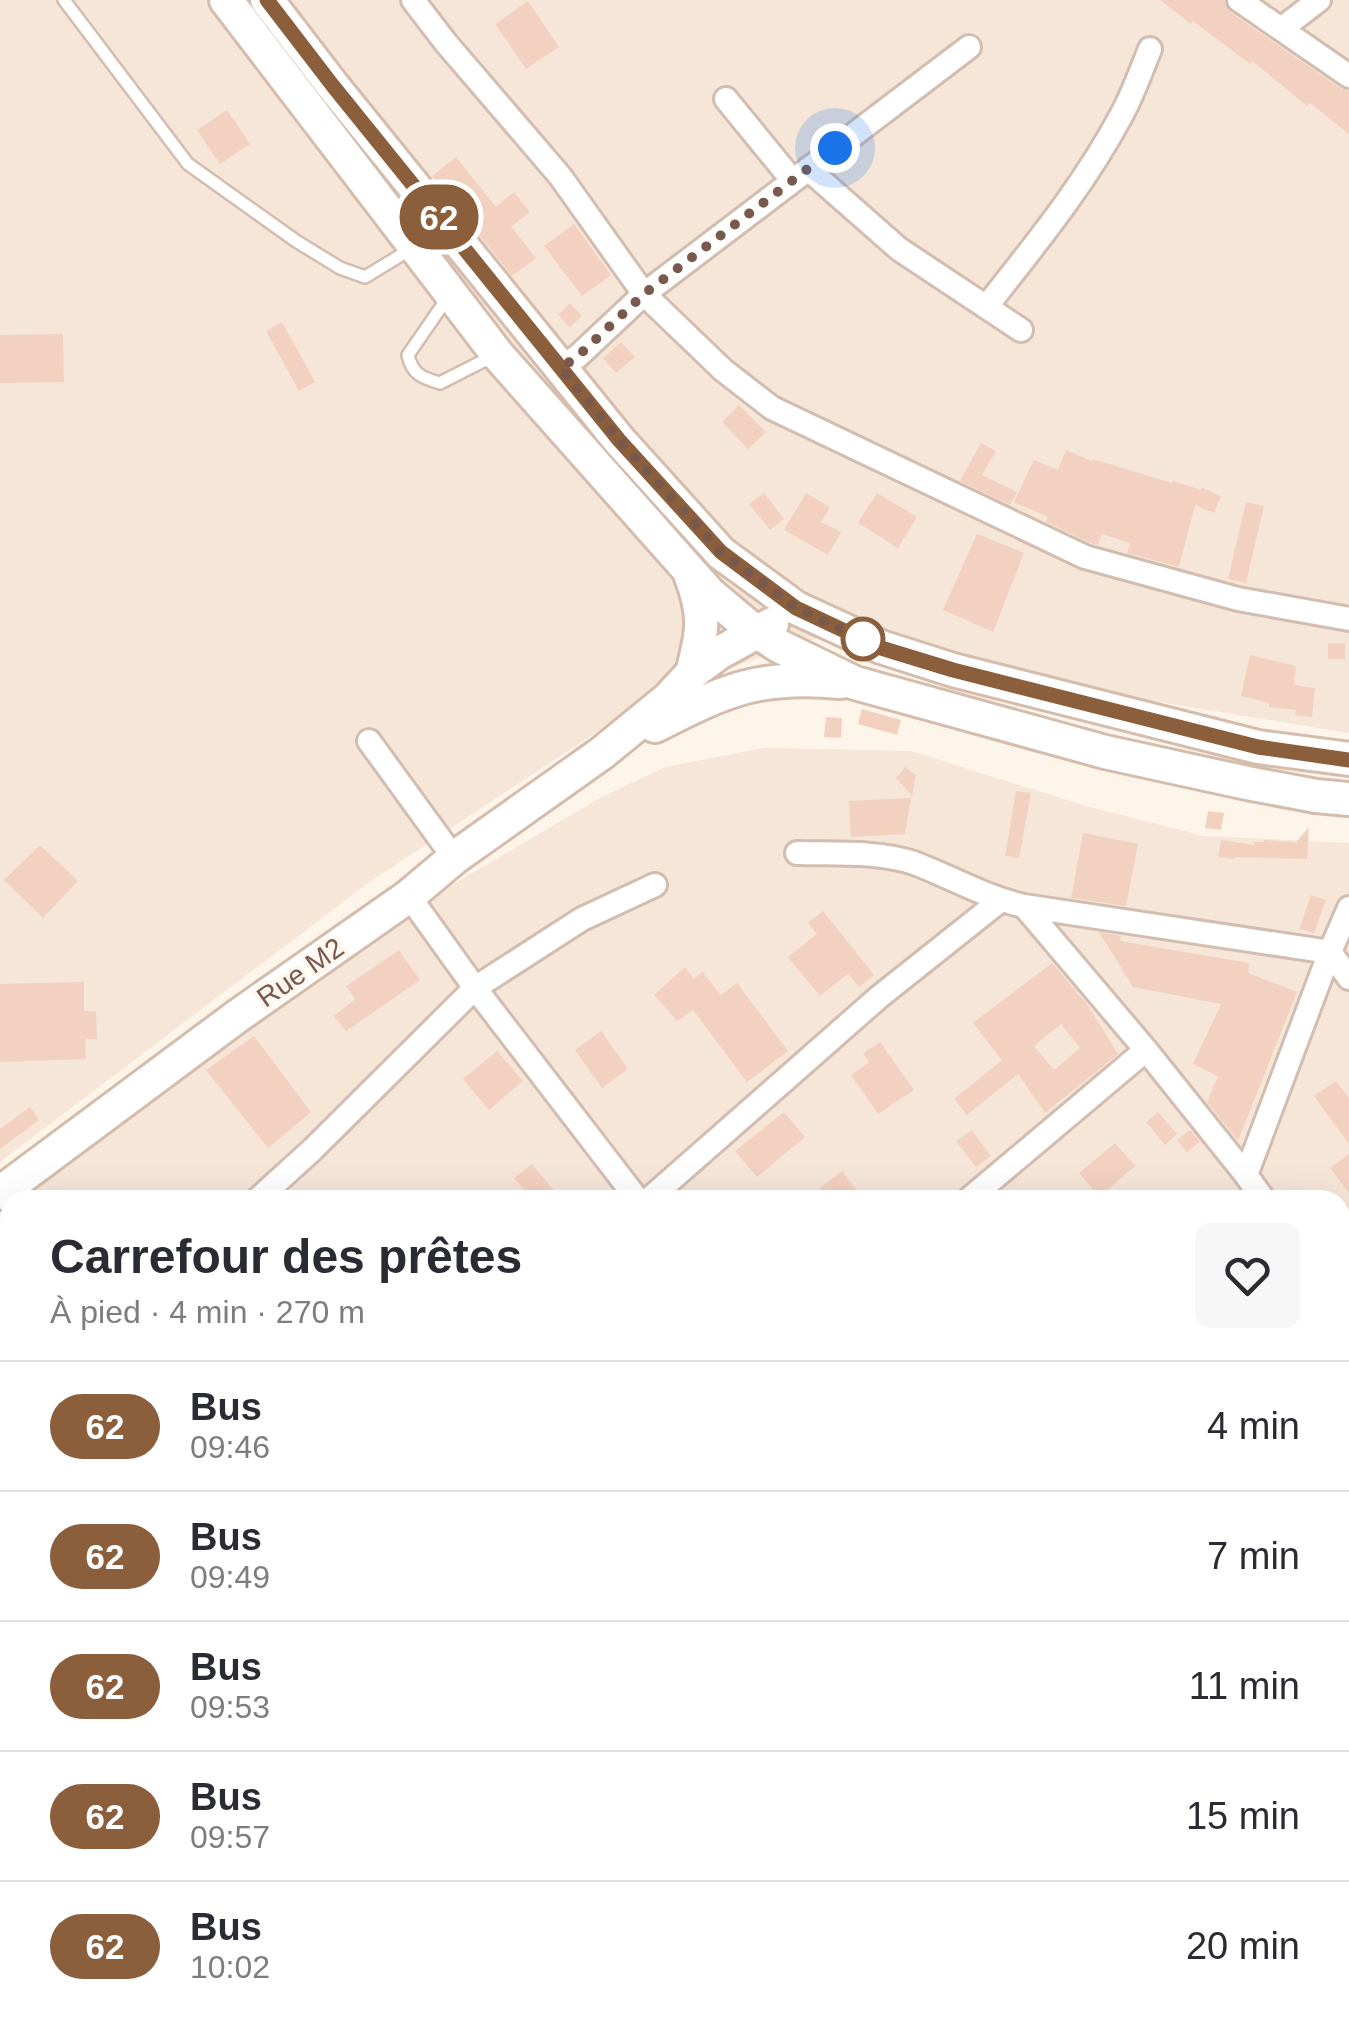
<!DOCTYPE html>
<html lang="fr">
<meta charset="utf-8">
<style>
:root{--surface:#fff;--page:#f7f7f7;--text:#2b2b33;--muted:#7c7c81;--line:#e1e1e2}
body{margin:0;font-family:Helvetica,sans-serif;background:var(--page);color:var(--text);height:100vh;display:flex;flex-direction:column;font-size:38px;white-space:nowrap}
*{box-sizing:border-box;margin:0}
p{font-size:32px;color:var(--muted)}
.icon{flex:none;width:55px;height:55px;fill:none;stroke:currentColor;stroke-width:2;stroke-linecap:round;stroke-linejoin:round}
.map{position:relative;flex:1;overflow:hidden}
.details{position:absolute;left:0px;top:1190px;width:1350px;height:840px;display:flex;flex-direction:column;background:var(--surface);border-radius:30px 30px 0 0;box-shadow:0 10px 40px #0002}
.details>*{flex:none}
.badge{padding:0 20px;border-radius:32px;font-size:35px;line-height:65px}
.you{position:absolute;width:50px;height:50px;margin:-25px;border:8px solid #fff;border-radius:50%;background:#1a73e8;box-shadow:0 0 0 15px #1a73e833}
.map>.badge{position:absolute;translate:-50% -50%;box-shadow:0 0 0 5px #fff}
.round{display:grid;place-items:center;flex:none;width:105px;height:105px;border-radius:15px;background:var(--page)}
.overview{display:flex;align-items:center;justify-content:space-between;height:170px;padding:0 50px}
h1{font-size:48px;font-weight:600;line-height:75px}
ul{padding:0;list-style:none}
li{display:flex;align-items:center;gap:30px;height:130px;padding:0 50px;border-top:2px solid var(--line)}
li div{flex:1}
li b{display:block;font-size:38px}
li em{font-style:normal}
li .badge{min-width:110px;font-weight:700;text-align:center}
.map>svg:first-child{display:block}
</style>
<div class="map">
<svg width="1349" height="2030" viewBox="0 0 1349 2030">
<rect width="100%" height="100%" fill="#fdf4ea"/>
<path fill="#f5e6d8" d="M0 0H1349V733L1056 685 864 622 654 694 368 883 0 1162Z
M764 748 911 751 1086 806 1204 836 1349 843V2030H0V1217L10 1209V2020H1340V1200H22L396 918 598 799 665 767Z"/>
<path fill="#f3d1c1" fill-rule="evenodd" d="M1160 0H1224L1230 12 1340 88 1349 91V134L1310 103 1307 106 1252 61 1250 64 1193 21 1191 24Z
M528 1 559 47 526 69 495 24Z
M227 110 250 144 220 164 197 130Z
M456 157 496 207 514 192 530 212 511 227 536 258 512 276 432 176Z
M574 224 611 275 582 296 544 246Z
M570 303 582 316 570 327 558 315Z
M282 322 315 382 299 391 266 331Z
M63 334 64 382 0 383V335Z
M621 342 635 357 616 373 603 358Z
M739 405 766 432 748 449 722 422Z
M981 443 996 451 982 475 1017 492 1010 505 960 481Z
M1066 450 1092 461 1093 459 1172 483 1173 481 1201 490 1202 488 1221 496 1214 513 1195 505 1179 567 1127 553 1130 543 1102 534 1098 545 1090 543 1046 522 1048 517 1014 502 1034 460 1058 470Z
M764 493 784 519 770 530 749 504Z
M806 493 830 507 821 522 841 532 828 555 784 530Z
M877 493 917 517 898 548 858 523Z
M1246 502 1264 506 1246 583 1228 579Z
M977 534 1024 553 993 632 943 610Z
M1328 643H1345V659H1328Z
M1250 655 1296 666 1294 685 1315 688 1312 717 1295 715 1296 710 1269 707V703L1241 696Z
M862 709 901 720 897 735 858 724Z
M826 717 842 718 841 738 824 737Z
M905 767 916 775 912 796 896 778Z
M1016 791 1031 793 1019 858 1005 856Z
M911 798 905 834 851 837 849 801Z
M1208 811 1224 813 1221 830 1205 828Z
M1309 827 1307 859 1234 857V859L1218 857 1221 840 1254 845V842H1264V840L1296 842Z
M1083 833 1138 844 1126 906 1071 898Z
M40 845 78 881 43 918 4 880Z
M1311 895 1326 900 1314 933 1299 929Z
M823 911 874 975 859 987 848 974 820 996 788 957 817 934 808 923Z
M1099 932 1121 936 1120 941 1249 963 1248 973 1297 992 1238 1141 1207 1102 1218 1076 1193 1064 1221 1004 1133 987Z
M399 950 420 980 346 1031 334 1016 355 999 346 986Z
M1052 963 1087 1004 1118 1054 1045 1113 1018 1074 967 1115 954 1099 1002 1060 973 1023ZM1061 1024 1080 1048 1054 1070 1034 1046Z
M685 967 694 979 702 972 721 995 737 983 788 1051 747 1082 693 1010 677 1021 654 995Z
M84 982V1011H96L97 1039H85L86 1059 0 1062V984Z
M601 1031 628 1069 602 1088 575 1050Z
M254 1036 311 1112 268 1148 206 1070Z
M880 1042 914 1090 878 1114 851 1075 869 1062 863 1053Z
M497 1051 523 1081 489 1110 463 1079Z
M1336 1081 1349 1098V1144L1314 1096Z
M30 1107 39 1120 0 1149V1129Z
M784 1112 805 1137 757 1177 735 1151Z
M1158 1112 1177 1134 1165 1145 1146 1122Z
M972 1130 991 1156 976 1167 956 1141Z
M1190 1130 1200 1142 1187 1152 1177 1140Z
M1115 1143 1135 1166 1099 1197 1079 1173Z
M1349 1154V1193L1330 1168Z
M532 1164 562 1200H533L514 1178Z
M842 1171 864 1200H805Z"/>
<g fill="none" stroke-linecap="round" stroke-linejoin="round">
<g stroke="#d2bdb1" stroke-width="16">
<path id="lane" d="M64 0 188 164 296 241 340 268 365 277 411 249
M448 297 408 355C412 374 422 378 440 383L493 356"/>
</g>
<g stroke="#d2bdb1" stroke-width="28">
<path id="street" d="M413 0 446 43 560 176 644 294 578 356 561 368
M1239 0 1349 76
M1281 29 1319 0
M969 47 644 294 723 370 772 408 1085 557 1238 599 1349 619
M726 99 793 181
M808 169 899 249 1021 330
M986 307C1035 245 1085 184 1122 114 1133 94 1141 71 1150 49
M369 741 454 858
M797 853C835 854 877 851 914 863 951 877 985 897 1024 906L1330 952 1349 978
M409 896 475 988 638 1200
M1024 906 1146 1050 1246 1175 1264 1200
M1246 1175 1330 952 1349 908
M257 1200 312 1150 475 988 582 919 655 885
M648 1200 879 997 1001 900
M968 1200 1146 1050
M1340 1311 1349 1324
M0 1382 10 1374
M1340 1669 1349 1682
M0 1751 10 1762
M1340 1879 1349 1872
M240 2020 247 2030
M498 2020 508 2030
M743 2020 750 2030
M1321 2020 1329 2030
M1128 2030 1143 2020"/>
</g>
<g stroke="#d5bdae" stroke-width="38">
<path id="secondary" d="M226 0 497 354 710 594 747 625 779 646 855 683 1105 752 1247 783 1316 796 1349 799
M267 0 333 86 619 440 721 553 796 608 881 647 953 670 1258 747 1349 759
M690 574C706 615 703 632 692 673
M655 726C725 690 760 674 841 682
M0 1193 239 1015 409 896 454 858 602 753 668 699 692 673 719 653 772 624"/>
</g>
<use href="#lane" stroke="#fff" stroke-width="11"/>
<use href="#street" stroke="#fff" stroke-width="22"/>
<use href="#secondary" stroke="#fff" stroke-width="32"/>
</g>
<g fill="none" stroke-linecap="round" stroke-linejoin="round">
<g stroke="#fff" stroke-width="22">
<path id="line" d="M267 0 333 86 619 440 721 552 796 608 881 648 953 670 1258 747 1349 760"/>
</g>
<use href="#line" stroke="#8b5e3c" stroke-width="15"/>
<path stroke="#78594c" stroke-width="10" stroke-dasharray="0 18" d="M835 148 644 294 578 356 561 368 619 440 721 552 796 608 863 639"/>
</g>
<circle fill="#fff" stroke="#8b5e3c" stroke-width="5" cx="863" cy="639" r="20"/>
<g text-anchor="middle" stroke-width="8" stroke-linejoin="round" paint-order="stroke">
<g font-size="28" fill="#78594c" stroke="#fff8f1">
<text transform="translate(300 972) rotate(-35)" y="10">Rue M2</text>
</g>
</g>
</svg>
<div class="you" style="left:835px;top:148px"></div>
<b class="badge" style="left:439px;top:217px;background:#8b5e3c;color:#fff">62</b>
<section class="details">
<div class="overview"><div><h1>Carrefour des prêtes</h1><p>À pied · 4 min · 270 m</p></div><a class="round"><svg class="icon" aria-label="heart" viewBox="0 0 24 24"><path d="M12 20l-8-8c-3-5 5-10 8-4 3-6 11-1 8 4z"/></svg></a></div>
<ul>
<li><span class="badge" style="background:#8b5e3c;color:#fff">62</span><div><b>Bus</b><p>09:46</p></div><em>4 min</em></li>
<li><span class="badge" style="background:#8b5e3c;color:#fff">62</span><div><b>Bus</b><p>09:49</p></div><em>7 min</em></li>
<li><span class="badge" style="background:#8b5e3c;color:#fff">62</span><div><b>Bus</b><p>09:53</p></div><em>11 min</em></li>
<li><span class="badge" style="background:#8b5e3c;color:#fff">62</span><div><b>Bus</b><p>09:57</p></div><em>15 min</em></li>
<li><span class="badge" style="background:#8b5e3c;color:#fff">62</span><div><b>Bus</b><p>10:02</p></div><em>20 min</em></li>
</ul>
</section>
</div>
